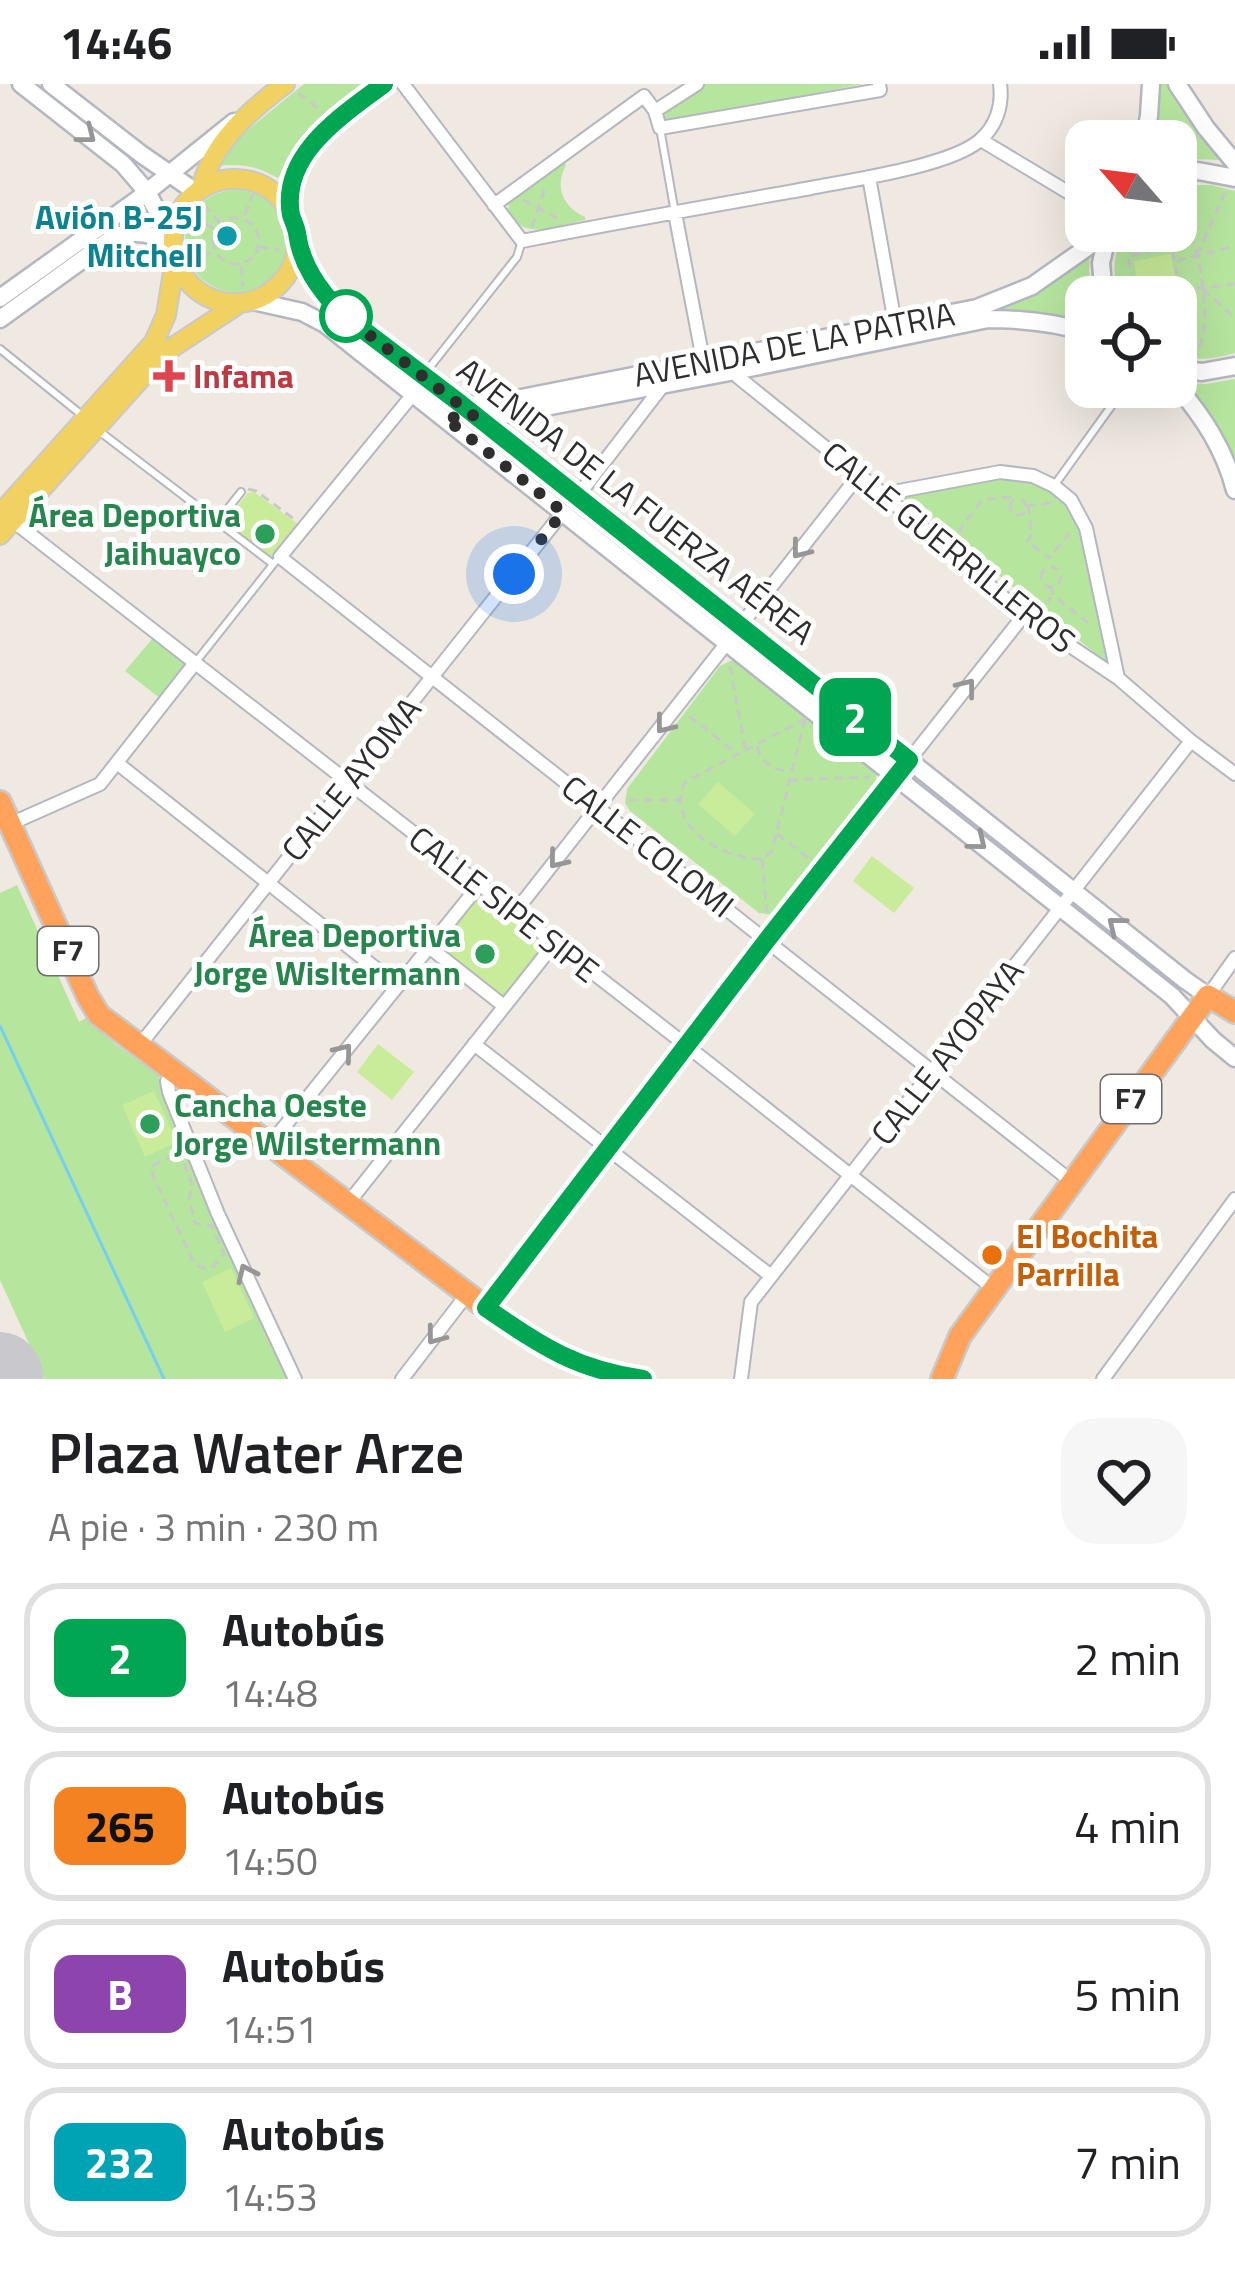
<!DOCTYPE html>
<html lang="es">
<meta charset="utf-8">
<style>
:root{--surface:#fff;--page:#f6f6f6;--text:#202124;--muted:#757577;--line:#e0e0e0}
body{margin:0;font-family:"Titillium Web",sans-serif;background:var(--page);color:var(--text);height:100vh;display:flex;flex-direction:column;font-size:45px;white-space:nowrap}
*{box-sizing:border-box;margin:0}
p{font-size:39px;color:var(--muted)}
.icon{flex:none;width:66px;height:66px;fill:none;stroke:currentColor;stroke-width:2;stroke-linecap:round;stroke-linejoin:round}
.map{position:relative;height:1295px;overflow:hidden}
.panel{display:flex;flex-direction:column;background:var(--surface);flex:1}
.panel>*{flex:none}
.badge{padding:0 24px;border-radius:18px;font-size:42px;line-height:78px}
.needle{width:78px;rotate:298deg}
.fabs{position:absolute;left:1065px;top:36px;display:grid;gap:24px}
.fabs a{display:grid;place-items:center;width:132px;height:132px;border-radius:24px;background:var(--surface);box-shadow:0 12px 48px #0002;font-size:60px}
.you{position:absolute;width:60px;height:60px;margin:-30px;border:9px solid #fff;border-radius:50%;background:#1a73e8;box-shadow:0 0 0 18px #1a73e833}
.map>.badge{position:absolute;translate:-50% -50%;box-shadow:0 0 0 6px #fff}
.round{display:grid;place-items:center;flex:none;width:126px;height:126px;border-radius:36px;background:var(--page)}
.head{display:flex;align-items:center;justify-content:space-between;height:204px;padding:0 48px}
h1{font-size:57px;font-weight:600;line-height:90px}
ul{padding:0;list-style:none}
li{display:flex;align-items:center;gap:36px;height:150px;margin:0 24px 18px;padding:0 24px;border:6px solid var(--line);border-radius:36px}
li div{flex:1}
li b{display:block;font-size:45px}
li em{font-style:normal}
li .badge{min-width:132px;font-weight:700;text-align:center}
.status{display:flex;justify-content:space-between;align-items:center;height:84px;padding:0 60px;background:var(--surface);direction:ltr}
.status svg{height:33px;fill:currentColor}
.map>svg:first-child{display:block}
</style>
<div class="status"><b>14:46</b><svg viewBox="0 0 49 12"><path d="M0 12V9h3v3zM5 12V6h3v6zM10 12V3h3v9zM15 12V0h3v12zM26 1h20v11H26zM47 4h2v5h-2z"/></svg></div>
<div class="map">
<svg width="1235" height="1295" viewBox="0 0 1235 1295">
<rect width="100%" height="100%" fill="#efe9e1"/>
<path fill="#b6e59e" d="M304 0H370C328 31 306 49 278 94 257 82 240 79 216 82L233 58Z
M705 0H863L674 37 664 35V26Z
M1158 0H1170L1195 43 1221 76 1190 75 1176 78V57H1150Z
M563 77 566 81C554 103 563 123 585 133V136C558 142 525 157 507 129L510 115Z
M1188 101H1211L1235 107V269C1214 275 1198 277 1176 272V213H1117C1113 189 1113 169 1124 147H1176V104Z
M185 157a51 51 0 1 1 102 0a51 51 0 1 1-102 0Z
M1090 168 1089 187 1092 213H1086V241L984 229 1024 215Z
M1235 295V384L1183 299 1206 300Z
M462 337H466L723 537 724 542 719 543 461 340Z
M1000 393C1039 397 1055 403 1078 435L1110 581 900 412Z
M153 554 186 578V585L161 615 125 587Z
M730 577H738L877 688 875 702 780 826 772 831 759 829 630 727 625 719 627 705 720 582Z
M17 801 79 938 86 934 115 960 158 991 199 1099 288 1295H45L0 1196V809Z"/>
<path fill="#c9ec9a" d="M1171 170 1180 222 1176 223V213H1140L1134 177Z
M254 408 298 440 272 474 225 438 248 409Z
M718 698 755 730 735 752 698 720Z
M872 772 914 804 894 829 853 797Z
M479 811 484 812 542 858 544 863 494 929 492 921 434 875 426 874Z
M378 960 414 988 392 1016 357 988Z
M154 1007 177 1058 145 1073 122 1021Z
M231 1184 254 1234 225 1248 202 1198Z"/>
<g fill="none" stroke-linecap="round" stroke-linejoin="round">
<path stroke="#75cff0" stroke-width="3" d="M0 942 164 1295"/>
<path stroke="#c9c8cc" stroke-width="84" d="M0 1290 2 1295"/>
<g stroke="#b4b7c1" stroke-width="10">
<path id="lane" d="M660 44 675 129
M0 265 83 332
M426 288 517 173 521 160
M99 347 273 480
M1056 399 1125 303
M218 437 241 408
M195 579 275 478"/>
</g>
<g stroke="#b4b7c1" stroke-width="16">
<path id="street" d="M403 0 522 157C618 138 715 121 811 104 852 96 949 82 979 57 996 43 1003 22 1000 0
M655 27 697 0
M981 56 1086 119
M869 93 895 239
M494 121 644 12 655 27 660 44 880 6 879 0
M675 129 704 281
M734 285 738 293 883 410 1024 531 1118 594 1191 657 1235 690
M414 309 280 473 1071 1097
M883 410 1000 388 1033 392 1054 402 1071 416 1086 444 1118 594
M577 413 664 300
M13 437 687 962 993 1204
M117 679 398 902
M10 740 100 700 195 579
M515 828 859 391
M429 863 504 922
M1208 912 1235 874
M474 960 771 1192
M139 962 563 428
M173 987 167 997 169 1008 218 1130 295 1295
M271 1059 480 800
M349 1118 554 860
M486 1224 767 856 1024 531
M402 1295 468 1209
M741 1295 751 1218 1191 657
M1103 1295 1235 1115"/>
</g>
<g stroke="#b4b7c1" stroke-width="21">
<path id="secondary" d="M21 0 123 80 147 108 172 155
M51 0 141 70 196 108
M1177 0 1206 44 1235 79
M1144 57 1149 32 1151 0
M1176 91 1198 87 1235 94
M297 164 324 211 341 228 461 320 1185 896 1208 912
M1104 213 1101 179 1108 149
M0 214 137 116 234 38
M253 217 302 228 325 240 1172 912 1213 956 1235 974
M0 235 114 153C136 145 154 149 173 163
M1176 285 1202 288 1235 282
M1176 301C1203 333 1224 364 1235 406
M461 320 486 321 977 224 1032 202 1109 148
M474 332 493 333 735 287 988 235C1022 235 1053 238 1086 248"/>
</g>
<g stroke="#c9c9c9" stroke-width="22">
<path id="primary" d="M173 157a62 62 0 1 1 124 0a62 62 0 1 1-124 0Z
M201 105C212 59 249 27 285 0
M291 129C291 120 291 109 293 100 302 54 350 26 384 0
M0 430 154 258 166 231 175 176
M0 451 164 269 240 219"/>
</g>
<g stroke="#c9c9c9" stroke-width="26">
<path id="highway" d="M0 718 88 913 99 931 486 1224C541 1261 576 1285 643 1295
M942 1295 960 1252 1208 912 1235 928"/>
</g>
<path stroke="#c9c9c9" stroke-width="3" stroke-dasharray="9 6" stroke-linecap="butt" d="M298 9 324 29
M523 116 562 137
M204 121 220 139
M1176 125C1197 149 1208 213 1204 245 1203 254 1199 263 1196 272
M245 131 253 110
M192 133 215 145
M213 157a23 23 0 1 1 46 0a23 23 0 1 1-46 0Z
M532 143 546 101
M260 163 280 166
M1197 171 1225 109
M1177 177 1235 162
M191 179 211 169
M241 182 243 202
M1203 205 1235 234
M1182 207 1235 200
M1136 213 1128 172 1172 164 1183 223 1176 225
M1073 214H1086
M248 405 256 407 294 435
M1010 423a8 8 0 1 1 16 0a8 8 0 1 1-16 0Z
M1028 421 1032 451 1027 457 1049 474 1070 449
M1027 422 1051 419
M956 459 964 448 960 445 982 416 1009 413 1013 417
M1041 493a10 10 0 1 1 20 0a10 10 0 1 1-20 0Z
M1052 502 1053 511 1091 541
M1038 529 1051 513
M730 582 745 664
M689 632 735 668
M805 635 772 767 762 775C723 775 665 744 685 698Z
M757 662C761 678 771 686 788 687
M789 696 870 693
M629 716H680
M777 750 811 776
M762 776 767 828
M172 1072 182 1075 193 1102 189 1114 195 1139 212 1142 224 1170C215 1183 208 1190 194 1179L153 1092 152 1082Z"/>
<use href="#lane" stroke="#fff" stroke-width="6"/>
<use href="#street" stroke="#fff" stroke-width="12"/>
<use href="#secondary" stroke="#fff" stroke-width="16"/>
<use href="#primary" stroke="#f2d163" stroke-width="18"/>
<use href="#highway" stroke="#ffa35c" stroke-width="21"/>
</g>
<defs><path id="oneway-chevron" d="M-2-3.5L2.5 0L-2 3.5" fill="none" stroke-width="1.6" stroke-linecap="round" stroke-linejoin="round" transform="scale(3)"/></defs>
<g stroke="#969696">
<use href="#oneway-chevron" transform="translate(87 51) rotate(38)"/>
<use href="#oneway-chevron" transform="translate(800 466) rotate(128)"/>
<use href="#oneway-chevron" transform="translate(967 603) rotate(-52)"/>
<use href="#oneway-chevron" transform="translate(664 641) rotate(128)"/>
<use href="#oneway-chevron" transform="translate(978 758) rotate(39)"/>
<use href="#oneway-chevron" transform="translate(557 776) rotate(129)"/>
<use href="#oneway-chevron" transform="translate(1116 841) rotate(-141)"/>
<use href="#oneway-chevron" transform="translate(344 968) rotate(-51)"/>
<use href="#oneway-chevron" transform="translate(246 1189) rotate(-115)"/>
<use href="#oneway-chevron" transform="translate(435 1252) rotate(127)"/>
</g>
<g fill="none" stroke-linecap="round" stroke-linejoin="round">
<g stroke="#fff" stroke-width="27">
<path id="line" d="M384 0C343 31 280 70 291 131 293 137 296 143 297 149 301 181 319 205 341 229L461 320 909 676 767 856 486 1224C542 1262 574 1285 643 1295"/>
</g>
<use href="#line" stroke="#00a651" stroke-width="18"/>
<path stroke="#2e2e2e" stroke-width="12" stroke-dasharray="0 21.6" d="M346 232 341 229 474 332 445 334 563 428 514 490"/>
</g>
<circle fill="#0f9aa8" stroke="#fff" stroke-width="4.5" cx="227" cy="152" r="12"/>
<circle fill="#fff" stroke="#00a651" stroke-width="6" cx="346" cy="232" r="24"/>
<path fill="#e0444e" stroke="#fff" stroke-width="4.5" d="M163 274h12v12h12v12h-12v12h-12v-12h-12v-12h12z"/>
<g fill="#2e9e5b" stroke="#fff" stroke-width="4.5">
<circle cx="265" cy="450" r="12"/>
<circle cx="485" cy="870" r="12"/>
<circle cx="150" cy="1040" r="12"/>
</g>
<circle fill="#e8710a" stroke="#fff" stroke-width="4.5" cx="992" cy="1171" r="12"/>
<g text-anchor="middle" stroke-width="10" stroke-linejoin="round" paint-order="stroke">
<g fill="#fff" stroke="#6d6d6d" stroke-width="3">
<rect x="38" y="843" width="60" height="48" rx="9"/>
<rect x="1101" y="991" width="60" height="48" rx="9"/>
</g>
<g font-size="30" font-weight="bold" fill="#2e2e2e">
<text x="68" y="877">F7</text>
<text x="1131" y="1025">F7</text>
</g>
<g font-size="33" font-weight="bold" fill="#0d838f" stroke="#fff" text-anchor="end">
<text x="203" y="145">Avión B-25J<tspan x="203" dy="38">Mitchell</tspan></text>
</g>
<g font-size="33" fill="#2e2e2e" stroke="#fff">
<text transform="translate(794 260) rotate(-11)" y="12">AVENIDA DE LA PATRIA</text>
<text transform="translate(636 417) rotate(38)" y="12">AVENIDA DE LA FUERZA AÉREA</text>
<text transform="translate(949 463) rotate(39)" y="12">CALLE GUERRILLEROS</text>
<text transform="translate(351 695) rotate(-51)" y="12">CALLE AYOMA</text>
<text transform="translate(648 762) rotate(38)" y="12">CALLE COLOMI</text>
<text transform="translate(504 820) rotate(38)" y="12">CALLE SIPE SIPE</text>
<text transform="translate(947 968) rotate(-52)" y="12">CALLE AYOPAYA</text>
</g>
<g font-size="33" font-weight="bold" fill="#be3a42" stroke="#fff" text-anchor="start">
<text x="193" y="304">Infama</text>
</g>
<g font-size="33" font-weight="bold" fill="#27864d" stroke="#fff" text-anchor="end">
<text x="241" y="443">Área Deportiva<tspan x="241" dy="38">Jaihuayco</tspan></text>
<text x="461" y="863">Área Deportiva<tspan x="461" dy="38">Jorge Wisltermann</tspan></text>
<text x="174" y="1033" text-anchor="start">Cancha Oeste<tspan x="174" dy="38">Jorge Wilstermann</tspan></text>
</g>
<g font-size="33" font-weight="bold" fill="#c56008" stroke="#fff" text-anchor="start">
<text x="1016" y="1164">El Bochita<tspan x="1016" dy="38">Parrilla</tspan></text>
</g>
</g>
</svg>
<div class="fabs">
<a><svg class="needle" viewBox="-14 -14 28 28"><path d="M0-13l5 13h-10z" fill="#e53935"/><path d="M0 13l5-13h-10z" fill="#757577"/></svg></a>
<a><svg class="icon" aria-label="locate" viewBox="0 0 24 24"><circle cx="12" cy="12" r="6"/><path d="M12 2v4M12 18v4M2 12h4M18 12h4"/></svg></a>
</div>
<div class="you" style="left:514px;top:490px"></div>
<b class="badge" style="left:855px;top:633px;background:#00a651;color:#fff">2</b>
</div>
<section class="panel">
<div class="head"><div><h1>Plaza Water Arze</h1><p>A pie · 3 min · 230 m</p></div><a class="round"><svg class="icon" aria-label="heart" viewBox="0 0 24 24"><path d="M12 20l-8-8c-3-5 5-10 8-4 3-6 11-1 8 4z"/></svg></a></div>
<ul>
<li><span class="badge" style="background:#00a651;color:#fff">2</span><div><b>Autobús</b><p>14:48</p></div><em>2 min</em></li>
<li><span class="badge" style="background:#f58220;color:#111">265</span><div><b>Autobús</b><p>14:50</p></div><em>4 min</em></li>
<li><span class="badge" style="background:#8e44ad;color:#fff">B</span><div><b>Autobús</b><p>14:51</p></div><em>5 min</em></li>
<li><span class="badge" style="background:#00a3b4;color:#fff">232</span><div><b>Autobús</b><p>14:53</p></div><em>7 min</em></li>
</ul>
</section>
